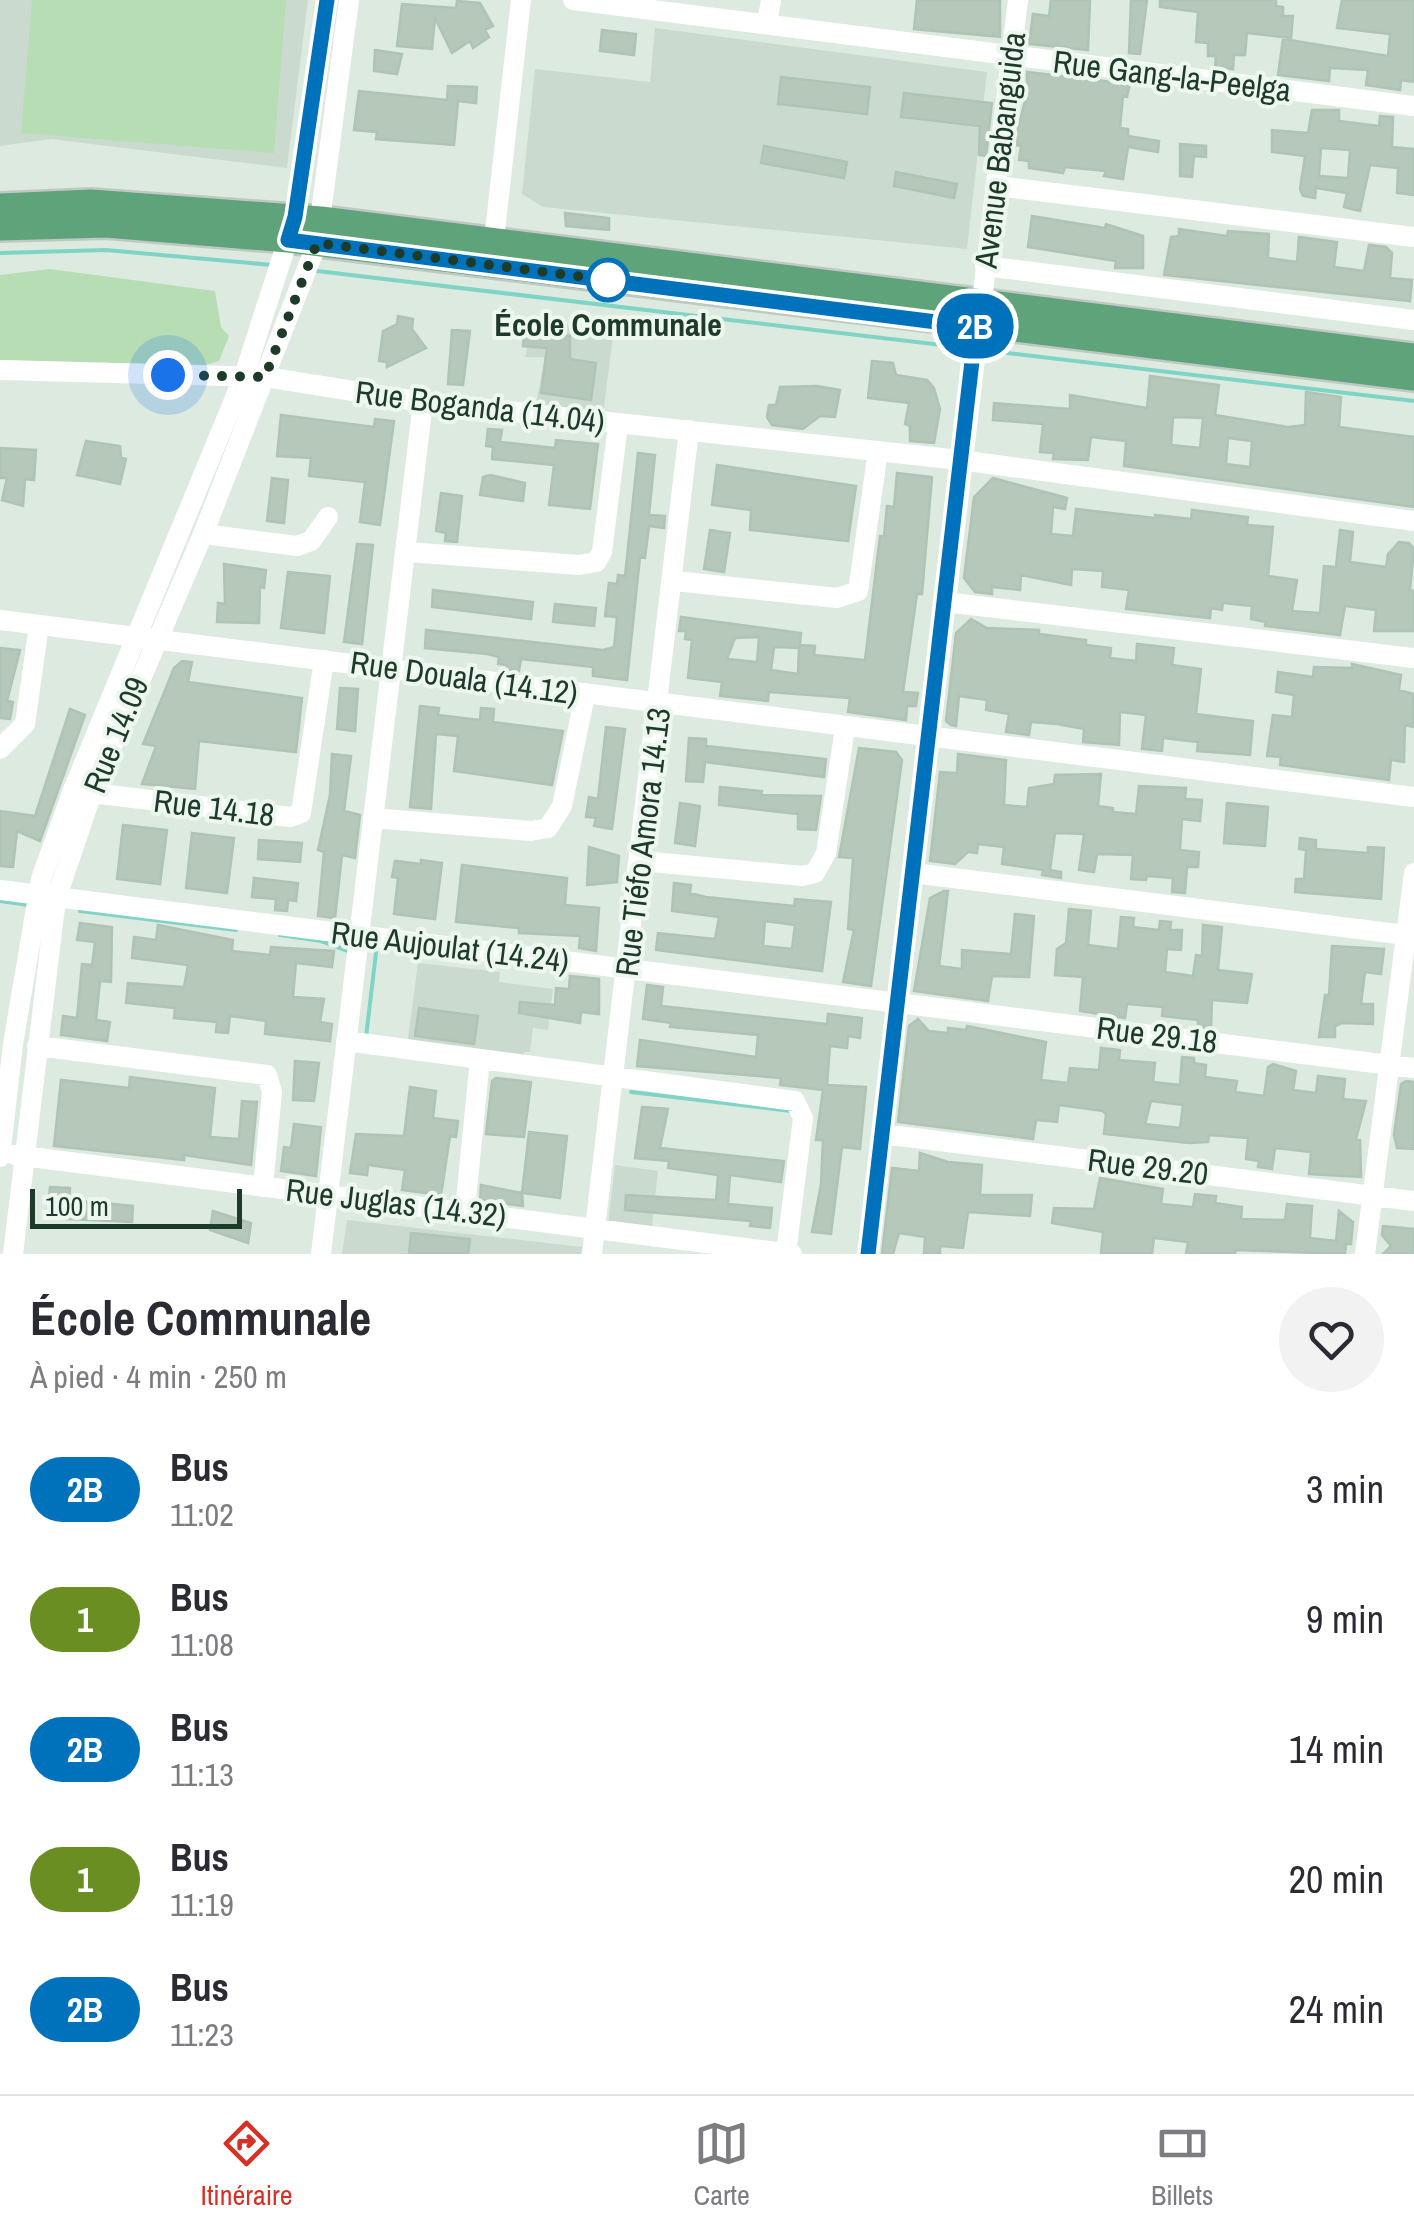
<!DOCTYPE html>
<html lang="fr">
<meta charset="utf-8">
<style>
:root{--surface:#fff;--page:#f2f2f3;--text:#2b2b33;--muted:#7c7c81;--line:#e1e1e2;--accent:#d93025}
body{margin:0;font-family:"Archivo Narrow",sans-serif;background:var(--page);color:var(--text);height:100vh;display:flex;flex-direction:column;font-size:38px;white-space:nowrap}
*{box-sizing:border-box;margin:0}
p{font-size:32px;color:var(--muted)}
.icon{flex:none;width:55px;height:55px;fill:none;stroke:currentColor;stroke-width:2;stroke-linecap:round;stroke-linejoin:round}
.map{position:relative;height:1254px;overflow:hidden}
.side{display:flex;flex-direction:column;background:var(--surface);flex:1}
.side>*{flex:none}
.badge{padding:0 20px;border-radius:32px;font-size:35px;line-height:65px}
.scale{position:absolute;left:30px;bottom:25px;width:212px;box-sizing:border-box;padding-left:10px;border:5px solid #1e3a29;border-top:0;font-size:28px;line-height:35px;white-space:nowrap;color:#1e3a29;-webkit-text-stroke:8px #edf7ef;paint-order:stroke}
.you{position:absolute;width:50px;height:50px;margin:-25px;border:8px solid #fff;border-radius:50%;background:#1a73e8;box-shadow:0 0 0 15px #1a73e833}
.map>.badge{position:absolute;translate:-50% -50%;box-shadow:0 0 0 5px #fff}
.round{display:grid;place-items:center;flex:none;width:105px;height:105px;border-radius:52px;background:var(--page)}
.overview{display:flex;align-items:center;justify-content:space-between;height:170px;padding:0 30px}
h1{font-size:48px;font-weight:800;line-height:75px}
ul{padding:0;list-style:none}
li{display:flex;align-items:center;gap:30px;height:130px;padding:0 30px}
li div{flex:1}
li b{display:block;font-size:38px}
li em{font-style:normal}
li .badge{min-width:110px;font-weight:700;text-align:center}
.menu{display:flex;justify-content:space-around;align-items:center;height:140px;border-top:2px solid var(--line);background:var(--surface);font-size:28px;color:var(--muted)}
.menu a{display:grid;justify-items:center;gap:5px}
.menu .selected{color:var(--accent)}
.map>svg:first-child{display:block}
</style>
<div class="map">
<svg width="1414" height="1254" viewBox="0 0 1414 1254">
<rect width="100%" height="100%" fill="#ddeae0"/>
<path fill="#cbdace" d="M0 0H308L287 168 51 139 0 146Z
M655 28 987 72 967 249 543 207 522 194 535 69 650 82Z
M533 323 614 328 603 415 536 404 545 357H525Z
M418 963 500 972 499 982 553 989 548 1030 533 1028 530 1052H524L523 1061 407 1046Z
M615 1165 658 1171 652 1226 608 1224Z
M347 1220 582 1247 581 1254H342Z"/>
<path fill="#b6ddb4" d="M32 0H286L274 153 21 133Z
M50 269 215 291 221 327 229 336 219 361 205 365 0 360V275Z"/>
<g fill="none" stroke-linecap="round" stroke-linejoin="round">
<path stroke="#80d4c5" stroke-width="4" d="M0 253 106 250 272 265
M317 271 967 348
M982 350 1414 401
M0 901 28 905
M80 911 236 930
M280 935 321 941 348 951
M366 1037 376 953
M631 1092 791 1111"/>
</g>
<path fill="#b5c8ba" stroke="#afc4b4" stroke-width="2.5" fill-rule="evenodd" d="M917 0H1000V37L914 29Z
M1051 0H1090L1088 50 1029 44 1033 14 1049 16Z
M1131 0H1147L1140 54 1129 53Z
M1160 0H1276V6L1283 7V16H1293L1291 38 1247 33 1245 55H1234L1233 69 1215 67 1216 56H1208V43L1196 42 1198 12 1160 7Z
M1342 0H1414V82L1401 80 1400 90 1366 85 1368 70 1330 68 1329 81 1278 75 1283 39 1388 56 1390 34 1337 28Z
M457 1 480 3 493 26 485 30 489 37 473 48 470 41 452 53 435 18 432 49 397 46 402 4 456 8Z
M602 30 636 34 634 55 600 51Z
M375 50 402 54 397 74 374 71Z
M1027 72 1130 84 1127 97 1123 96 1120 128 1128 129V136L1159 141 1158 152 1128 147 1123 179 1104 176 1106 171 1065 167 1063 173 1029 168V161L1019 160 1021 146 1014 145 1027 93Z
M781 77 870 87 867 114 778 104Z
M448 86 477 87 476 103 458 101 454 145 376 139 377 132 354 130 359 91 447 100Z
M904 93 992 103 986 156 979 155 980 126 901 117Z
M1312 110H1339V121L1379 126 1380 116 1393 117 1392 147 1414 149V195L1397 193 1398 168 1370 165 1360 211 1344 207 1347 193 1316 188 1315 198 1303 196 1300 189 1305 156 1272 152V130L1308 133ZM1321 148 1350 150 1348 178 1319 176Z
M1180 144 1206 146V157L1194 156 1192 177 1180 176Z
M764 146 847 162 844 178 761 163Z
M896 172 957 184 954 198 894 186Z
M565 213 609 218V230L566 226Z
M1032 216 1105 228 1106 224 1143 236V268H1115L1116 261 1028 247Z
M1179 229 1227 236 1228 231 1269 234 1268 258 1297 262 1299 237 1337 242 1334 267 1364 271 1369 245 1386 247 1392 253 1390 278 1412 280 1410 301 1164 275 1171 237 1179 236Z
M398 316 413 319 412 329 426 348 387 367V362L379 361 383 331 397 324Z
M452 330 470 331 463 385 448 384Z
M524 333 570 336V359L596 363 591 400 541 393 547 348 523 346Z
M872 361 893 363 896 375 927 380 934 388 940 409 934 443 910 441V426L905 424 909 403 868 398Z
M1150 376 1219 385 1215 415 1288 427 1305 425 1306 392 1341 397 1339 427 1414 437V507L1124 466 1126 441 1091 437 1088 460 1053 459 1054 453 1040 452 1043 424 993 420 994 403 1070 409V395L1147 408ZM1173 417 1203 418 1200 448 1171 445ZM1228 438 1252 441 1250 467 1226 464Z
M817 386 840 390 835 417 820 416 803 429 772 425 767 417 769 405H776L780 387Z
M281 415 374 427 375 419 394 421 380 525 360 522 365 482 309 476 311 458 277 456Z
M488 429 502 430 500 442 555 448 556 440 598 444 590 509 549 505 554 465 492 459 493 447 486 446Z
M86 441 120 446 121 457 126 459 120 484 77 475Z
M0 448 36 450 34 480 25 479 23 506 2 500 7 478H0Z
M638 453 655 455 649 515 665 516 664 528 649 526 645 558 640 557 627 680 593 676V667L521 659 519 671 506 670 507 665 498 664 499 657 487 654 425 648 426 630 603 650 614 647 617 617 605 616 609 583 617 584 618 575 625 576Z
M717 465 856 486 848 541 750 530 751 510 712 505Z
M897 473 932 477 922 594H917L903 692 918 693 916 706H907L906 720 848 712 850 698 769 692 768 701 720 696 722 682 688 678 692 640 685 639 686 631H679L681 617 801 633 800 645 815 646 814 655 865 660 880 536H884L887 506 894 507ZM759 637 757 662 727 659 735 638ZM774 647 799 648 798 674 771 670Z
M490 475 525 483 523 501 480 495 483 477Z
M272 478 288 480 284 523 267 521Z
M993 478 1067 498 1065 509 1053 507 1051 534 1073 536 1076 509 1155 518V515L1191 519 1192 510 1248 517 1247 525 1273 527 1268 576 1297 580 1292 611 1320 613 1324 566 1336 567 1340 530 1353 532 1350 562 1386 567 1388 554 1399 542 1409 543 1414 549 1410 590 1414 591V631H1374L1376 610 1345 606 1340 635 1265 626 1266 622 1251 619 1252 606 1223 603 1222 610 1211 608 1210 618 1126 609 1129 590 1102 587 1103 571 1072 569 1071 585 1021 575 1020 590 992 587V594L975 592 964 578 974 497Z
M441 493 462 496 457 542 445 541 446 533 436 531Z
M710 530 730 533 724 572 704 569Z
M357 544 373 545 362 644 344 642Z
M224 564 266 570 264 588 260 587 259 623 217 622 218 603 225 604Z
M288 572 330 576 324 633 281 628Z
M433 590 533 602 531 619 432 607Z
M555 604 596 608 594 626 553 622Z
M971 619 987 628 1039 630V634L1086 640V645L1111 648 1110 658 1136 661 1137 644 1174 648 1172 665 1201 669 1196 714 1253 721 1250 755 1197 751 1198 742 1163 738 1162 751 1142 749 1146 715 1120 712 1119 745 1083 742 1084 729 1057 724 1031 722 1029 735 1006 732 1009 714 986 710 987 700 959 696 956 726 951 725 946 721 956 633Z
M0 648 20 650 7 701 13 702 10 719 0 718Z
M182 661 192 662 188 682 302 698 296 752 199 741 195 789 142 784 156 746 143 744 174 668Z
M1352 664 1401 675 1399 690 1414 694 1413 727 1405 725 1404 762 1391 760 1389 780 1280 765 1281 757 1267 756 1273 715 1292 717 1294 695 1276 692 1278 672 1313 677 1314 667 1352 668Z
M340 688 358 689 355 731 337 729Z
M420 706 439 708 438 715 480 720 481 708 494 709 493 722 563 731 552 785 454 771 458 736 436 734 431 809 410 807Z
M70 709 85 715 40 841 17 831 13 867 0 866V811L35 816Z
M606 727 625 729 612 829 594 826 596 818 586 817 589 797 598 799Z
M689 738 706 739V746L826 759 824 777 705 762 703 782 686 781Z
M859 748 896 752 902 760 871 986 843 982 854 930 848 929 853 858 839 857Z
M332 754 351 756 344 811 360 815 355 858 342 855 335 918 318 916 324 852 318 850 330 795Z
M958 754 1006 760 1004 805 1027 807 1029 788 1054 784 1055 775 1101 774 1098 806 1113 808V812L1136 814 1139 786 1186 788 1185 799 1202 800 1200 821 1182 819 1180 850 1199 852 1198 867H1187L1185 893 1172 892 1173 878 1147 876 1146 880 1131 879 1133 855 1097 854 1094 872 1079 870 1084 834 1055 833 1050 870 1061 872V878L1042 875 1043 870 1002 864 1004 847 978 844 977 853 968 852 955 864 930 861 940 772 957 773Z
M720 787 762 791 761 795 821 796 816 830 798 829V814L719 805Z
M680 803 700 806 695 846 675 843Z
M1227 803 1268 807 1265 846 1224 843Z
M123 825 167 830 160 884 117 879Z
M192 833 234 838 227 893 186 888Z
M1300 838 1316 840V849L1368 853V847L1384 848 1381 899 1295 892 1296 879H1304L1306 850 1299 849Z
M259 840 302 843 300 862 258 859Z
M589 847 619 856 617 882 587 885Z
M421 860 442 863 435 919 394 914 398 878 392 877 395 861 421 864Z
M462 865 567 878 565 905 599 908 596 951 579 948 580 936 519 933V928L456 922Z
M254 878 298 883 296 901 288 900 287 911 275 910 276 899 252 897Z
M674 883 691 885 690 893 706 897 794 906 795 899 831 902 822 971 656 950 658 933 715 939 719 917 672 911ZM765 921 795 925 792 949 763 946Z
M944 891H948L939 966 962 969V950L1011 954 1015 914 1034 916 1029 977 992 976 988 1001 914 991 930 898Z
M1069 909 1091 911 1088 945 1118 949 1121 917 1134 918 1133 927 1159 930 1160 921 1171 922 1170 930H1182L1181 950 1167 949 1165 972 1193 976 1196 955 1202 956 1203 925 1222 927 1218 970 1252 974 1247 1003 1212 1000 1211 1029 1198 1027V1020L1162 1016 1163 1007 1127 1004 1125 1018 1080 1011 1083 977 1055 975 1057 949 1066 943Z
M80 923 112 927 111 982 100 981 96 1020 110 1022 107 1041 61 1035 63 1016 77 1018 82 964 92 965 95 942 77 940Z
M158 925 233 940 232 951 270 955 271 947 334 951 332 967 296 963 293 997 324 999 320 1022 332 1024 330 1041 265 1034 266 1021 230 1016 228 1033 216 1032 217 1022 174 1018 175 1008 126 1003 128 983 184 987 188 965 132 958 134 937 156 940Z
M1332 946 1384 949 1381 974 1365 972 1361 1004H1373V1024L1342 1023 1335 1026V1037H1319L1325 995H1329Z
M570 976 599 979V1014L581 1012 580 1023 519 1013 520 1002 555 1005 556 988 569 989Z
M647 985 663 987 661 1006 827 1024 828 1014 862 1018 860 1038 848 1036 847 1048 830 1046 827 1085 866 1087 860 1149 842 1147 831 1234 812 1232 821 1184 823 1140H816L823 1090 780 1085 781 1078 637 1066 640 1040 756 1057 758 1035 670 1027 671 1023 643 1019Z
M419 1008 478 1016 474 1044 415 1036Z
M918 1019 929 1031 948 1033V1028L966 1030 967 1026 1046 1042 1041 1080 1068 1083 1070 1068 1099 1070 1101 1048 1120 1050 1119 1060 1155 1063 1153 1082 1180 1085 1182 1057 1194 1058V1063L1206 1065 1205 1077 1237 1081 1235 1092 1264 1096 1268 1067 1273 1064 1296 1071 1293 1090 1316 1093 1318 1076 1345 1079 1343 1099 1366 1101 1356 1139 1360 1140 1361 1177 1309 1174 1311 1152 1275 1148 1272 1169 1258 1167 1259 1161 1246 1159 1248 1138 1209 1135 1208 1142 1189 1143 1104 1134 1106 1114 1103 1111 1059 1105 1057 1122 1036 1120 1033 1139 898 1122 909 1026ZM1151 1101 1183 1105 1180 1128 1145 1124Z
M295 1061 319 1063 314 1101 293 1100Z
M130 1077 215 1088 210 1137 239 1139 242 1101 257 1102 251 1165 184 1155V1160L54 1146 61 1080 129 1088Z
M496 1078 531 1082 524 1137 486 1134 492 1081Z
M1406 1081 1414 1082V1149L1397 1148 1394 1135 1401 1084Z
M410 1087 436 1091 433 1118 458 1121 456 1137 450 1136 441 1195 402 1190 405 1170 368 1165 367 1175 350 1173 356 1134 404 1136Z
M642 1107 668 1109 660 1148 784 1161 781 1182 730 1175 728 1204 772 1208 770 1228 750 1226 751 1221 625 1210 626 1195 716 1200 718 1175 668 1168 669 1161 635 1158Z
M294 1124 321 1127 316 1176 281 1171 284 1147 291 1148Z
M529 1132 567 1136 560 1198 522 1193Z
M920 1153 948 1162 982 1165 980 1195H1032L1030 1216 968 1212 963 1248 940 1246V1254H924L925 1237 899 1233 893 1254H882L892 1168 919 1171Z
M1100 1178 1163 1189 1161 1204 1193 1207 1195 1194 1216 1196 1215 1203 1242 1207 1241 1219 1285 1220 1287 1204 1312 1206 1310 1238 1336 1241 1339 1211 1353 1222 1351 1244H1346L1345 1254 1236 1250 1235 1254H1186L1188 1242 1154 1238 1152 1254H1101L1103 1232 1052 1223 1054 1208 1094 1209Z
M481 1185 522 1193 523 1206 480 1200Z
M50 1187 70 1188 69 1200 133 1206 132 1222 47 1218Z
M213 1211 251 1223 248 1243 210 1230Z
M1383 1226 1414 1229V1254H1383L1391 1246 1382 1235Z
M411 1233 470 1239 468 1254H409Z"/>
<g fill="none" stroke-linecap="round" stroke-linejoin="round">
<g stroke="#c0c8c3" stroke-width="30">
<path id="major" d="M0 206 91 202 321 219 1414 356
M0 228 106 225 288 240 1414 378"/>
</g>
<path stroke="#fff" stroke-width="20" d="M573 0 1414 106
M767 23 771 0
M996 186 1414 237
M494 240 521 0
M985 266 1414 320
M0 370 265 377 423 402 960 460 1414 521
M203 534 297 546 311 541 328 517
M408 552 579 565 596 562 602 552 618 425
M675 581 837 598 858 591 878 451
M945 602 1414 658
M0 620 1414 797
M0 749 25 724 39 625
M92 793 290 817 301 813 324 660
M373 818 531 831 548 828 562 806 585 695
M641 861 802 876 815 873 826 853 845 728
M913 873 1414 936
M0 890 1414 1068
M346 1041 795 1101 803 1118 786 1253
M37 1046 267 1075 272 1092 263 1187
M883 1134 1414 1201
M15 1155 792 1254
M0 1157 13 1044 41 879 73 790 244 376 295 217 327 0
M465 1210 480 1059
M13 1254 56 899 92 793 203 534 317 243 349 0
M321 1254 423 402
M592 1254 689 430
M868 1254 1018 0
M1365 1254 1414 873"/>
<use href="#major" stroke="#5ea37a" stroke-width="25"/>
</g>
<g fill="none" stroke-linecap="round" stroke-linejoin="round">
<g stroke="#fff" stroke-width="22">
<path id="line" d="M327 0 295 217 288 240 976 327 868 1254"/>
</g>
<use href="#line" stroke="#0072bc" stroke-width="15"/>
<path stroke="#1e3a29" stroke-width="10" stroke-dasharray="0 18" d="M168 375 265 377 317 243 608 280"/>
</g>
<circle fill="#fff" stroke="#0072bc" stroke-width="5" cx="608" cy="280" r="20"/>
<g text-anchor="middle" stroke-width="8" stroke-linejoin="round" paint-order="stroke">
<g font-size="32" fill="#1e3a29" stroke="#edf7ef">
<text transform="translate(1172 76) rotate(7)" y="11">Rue Gang-la-Peelga</text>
<text transform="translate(1000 150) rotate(-83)" y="11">Avenue Babanguida</text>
<text transform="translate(480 407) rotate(7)" y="11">Rue Boganda (14.04)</text>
<text transform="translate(464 678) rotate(8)" y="11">Rue Douala (14.12)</text>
<text transform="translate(116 735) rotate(-68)" y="11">Rue 14.09</text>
<text transform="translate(214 808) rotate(7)" y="11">Rue 14.18</text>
<text transform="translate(643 842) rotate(-83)" y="11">Rue Tiéfo Amora 14.13</text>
<text transform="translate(450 947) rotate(7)" y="11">Rue Aujoulat (14.24)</text>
<text transform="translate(1157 1035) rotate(7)" y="11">Rue 29.18</text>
<text transform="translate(1148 1167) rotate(7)" y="11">Rue 29.20</text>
<text transform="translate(396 1203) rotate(7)" y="11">Rue Juglas (14.32)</text>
</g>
<g font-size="32" font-weight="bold" fill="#1e3a29" stroke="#edf7ef">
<text x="608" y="336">École Communale</text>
</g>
</g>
</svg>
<div class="scale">100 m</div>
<div class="you" style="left:168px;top:375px"></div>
<b class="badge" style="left:975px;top:326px;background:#0072bc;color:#fff">2B</b>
</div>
<section class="side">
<div class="overview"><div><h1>École Communale</h1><p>À pied · 4 min · 250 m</p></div><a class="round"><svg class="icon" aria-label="heart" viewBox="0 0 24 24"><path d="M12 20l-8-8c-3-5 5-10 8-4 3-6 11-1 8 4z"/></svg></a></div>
<ul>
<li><span class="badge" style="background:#0072bc;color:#fff">2B</span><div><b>Bus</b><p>11:02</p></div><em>3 min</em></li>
<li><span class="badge" style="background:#6b8e23;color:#fff">1</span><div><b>Bus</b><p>11:08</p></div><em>9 min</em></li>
<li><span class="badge" style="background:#0072bc;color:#fff">2B</span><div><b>Bus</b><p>11:13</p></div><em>14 min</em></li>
<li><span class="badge" style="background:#6b8e23;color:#fff">1</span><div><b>Bus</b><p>11:19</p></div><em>20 min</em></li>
<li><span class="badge" style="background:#0072bc;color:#fff">2B</span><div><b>Bus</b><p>11:23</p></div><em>24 min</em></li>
</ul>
</section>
<nav class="menu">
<a class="selected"><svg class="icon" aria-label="directions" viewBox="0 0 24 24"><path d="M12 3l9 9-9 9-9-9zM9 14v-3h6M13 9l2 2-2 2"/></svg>Itinéraire</a>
<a><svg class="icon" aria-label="map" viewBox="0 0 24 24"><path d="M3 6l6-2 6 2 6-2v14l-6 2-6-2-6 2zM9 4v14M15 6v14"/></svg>Carte</a>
<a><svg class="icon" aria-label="tickets" viewBox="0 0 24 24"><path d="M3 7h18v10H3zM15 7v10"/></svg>Billets</a>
</nav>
